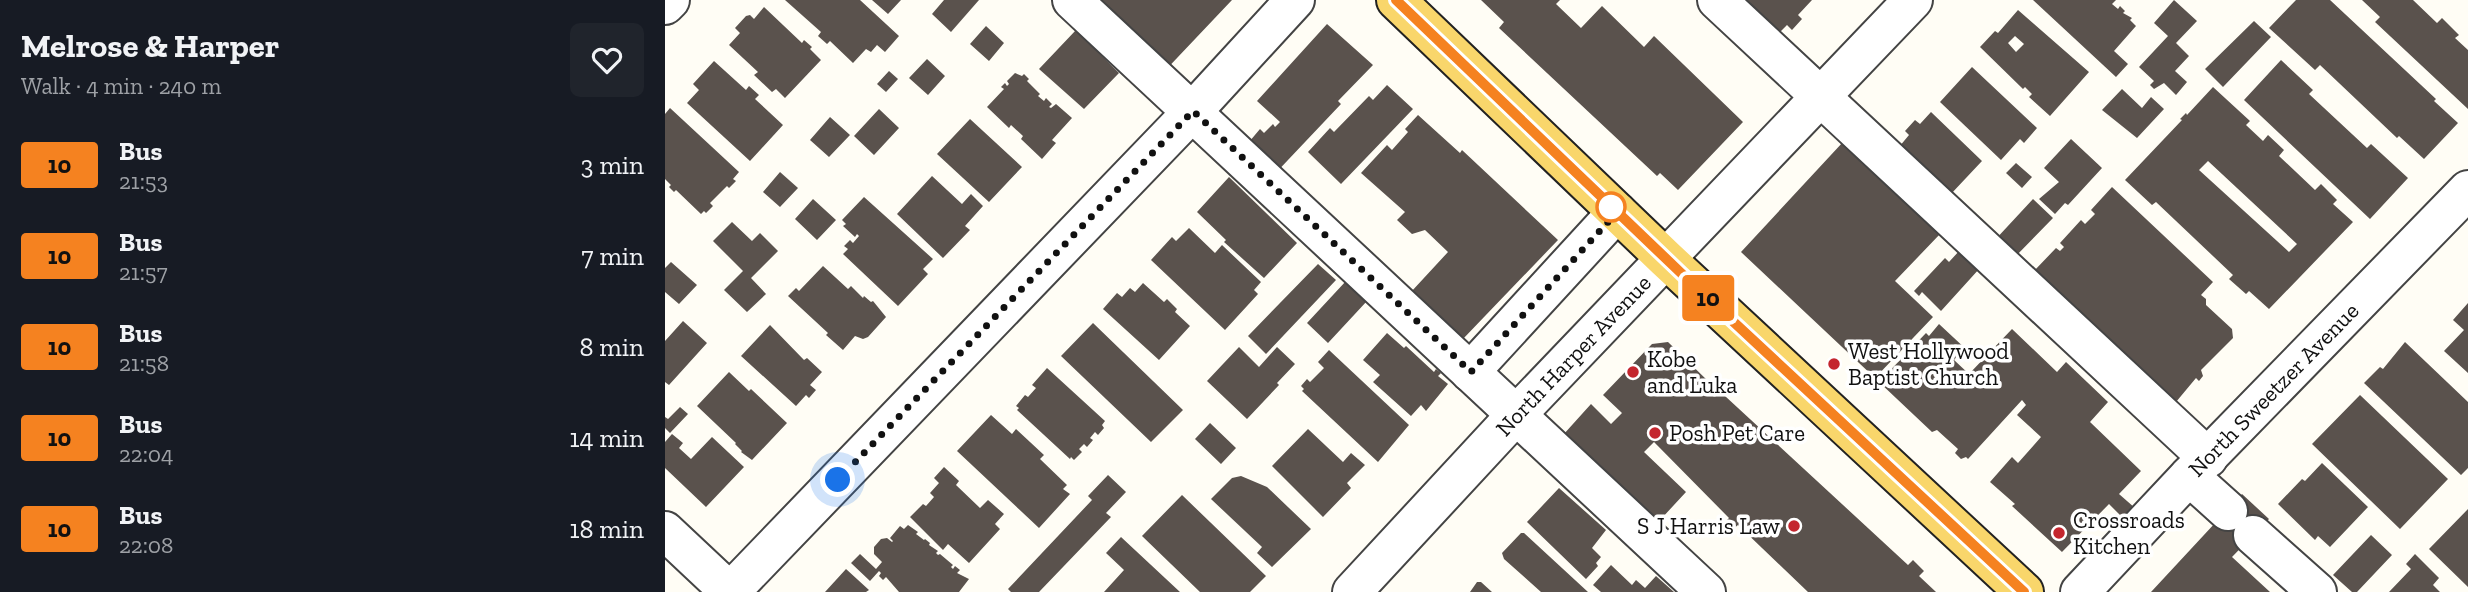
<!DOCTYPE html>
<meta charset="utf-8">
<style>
:root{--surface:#171b24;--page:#20242c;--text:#f1f3f6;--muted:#9ea1a6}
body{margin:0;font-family:"Zilla Slab",serif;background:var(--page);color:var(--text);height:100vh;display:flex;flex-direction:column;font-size:26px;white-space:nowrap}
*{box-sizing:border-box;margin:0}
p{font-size:23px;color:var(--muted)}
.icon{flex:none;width:38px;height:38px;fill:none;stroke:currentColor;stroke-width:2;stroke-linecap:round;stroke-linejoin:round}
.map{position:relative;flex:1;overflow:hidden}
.sheet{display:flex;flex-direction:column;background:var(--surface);width:665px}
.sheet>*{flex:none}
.badge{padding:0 14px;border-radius:5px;font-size:24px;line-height:46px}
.you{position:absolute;width:35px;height:35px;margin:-18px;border:5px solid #fff;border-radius:50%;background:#1a73e8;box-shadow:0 0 0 10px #1a73e833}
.map>.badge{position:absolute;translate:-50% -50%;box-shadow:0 0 0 4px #fff}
.round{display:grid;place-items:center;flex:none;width:74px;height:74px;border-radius:10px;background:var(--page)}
.head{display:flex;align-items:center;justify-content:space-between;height:119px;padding:0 21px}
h1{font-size:33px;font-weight:800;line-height:52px}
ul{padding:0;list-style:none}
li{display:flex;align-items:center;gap:21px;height:91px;padding:0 21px}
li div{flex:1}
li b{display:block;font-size:26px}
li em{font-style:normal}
li .badge{min-width:77px;font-weight:700;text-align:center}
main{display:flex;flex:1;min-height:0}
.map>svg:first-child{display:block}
</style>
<main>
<section class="sheet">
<div class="head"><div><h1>Melrose &amp; Harper</h1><p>Walk · 4 min · 240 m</p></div><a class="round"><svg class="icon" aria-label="heart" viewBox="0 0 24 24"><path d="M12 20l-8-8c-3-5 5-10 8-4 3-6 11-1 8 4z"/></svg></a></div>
<ul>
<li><span class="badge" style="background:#f58220;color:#111">10</span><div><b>Bus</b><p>21:53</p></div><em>3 min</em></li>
<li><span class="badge" style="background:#f58220;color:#111">10</span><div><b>Bus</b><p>21:57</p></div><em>7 min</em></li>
<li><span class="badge" style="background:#f58220;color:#111">10</span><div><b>Bus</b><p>21:58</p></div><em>8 min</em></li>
<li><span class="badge" style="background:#f58220;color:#111">10</span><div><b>Bus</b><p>22:04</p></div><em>14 min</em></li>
<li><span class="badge" style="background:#f58220;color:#111">10</span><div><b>Bus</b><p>22:08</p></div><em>18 min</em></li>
</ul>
</section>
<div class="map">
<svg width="1803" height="592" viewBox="0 0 1803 592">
<rect width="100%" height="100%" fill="#fffdf5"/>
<path fill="#5a524d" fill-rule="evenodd" d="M120 0H195L234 36 220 52 212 45 206 52 201 49 188 63 165 41 162 44 153 36 156 32Z
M207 0H236L223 14Z
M279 0H314L286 32 267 14Z
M410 0H567L494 77Z
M816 0H895L891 4 916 28 937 6 979 47 989 36 1078 122 1013 190 995 173 992 176 834 28 839 22Z
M1078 0H1147L1133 15 1137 19 1127 30 1122 25 1110 37Z
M1368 0H1451L1447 4 1453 9 1455 6 1460 11 1458 13 1467 18 1465 20 1471 26 1449 51 1463 64 1451 77Z
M1509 0 1532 21 1511 43 1524 56 1510 71 1522 82 1511 95 1499 83 1489 89 1485 85 1489 81 1474 67 1503 36 1489 23Z
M1631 0H1665L1771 99 1769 101 1793 123 1759 159 1734 136 1732 138 1655 65 1650 70 1604 28Z
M1697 0H1748L1772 23 1777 18 1794 35 1790 38 1803 50V109L1710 22 1715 17Z
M99 7 137 43 139 40 147 47 145 49 156 60 120 98 111 89 107 92 89 75 93 72 64 45 75 33 70 28 81 16 85 15 89 19Z
M1353 10 1424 72 1385 116 1364 97 1367 94 1360 87 1358 89 1315 47 1330 31 1333 33ZM1350 36 1359 44 1351 52 1343 43Z
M1589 21 1606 37 1558 87 1540 69Z
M662 24 708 65 673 101 676 104 604 180 584 142 595 129 599 133 608 124 610 127 615 122 592 101Z
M321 26 339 43 324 61 305 44Z
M411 30 454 73 419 109 374 69Z
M262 59 280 76 263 95 244 78Z
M1616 60 1648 90 1644 94 1702 148 1706 144 1743 178 1705 219 1579 100Z
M49 61 81 90 84 86 94 95 90 99 118 125 85 161 22 103 34 90 28 84Z
M1307 67 1372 128 1359 143 1355 139 1336 160 1275 102Z
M224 71 233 79 221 92 212 84Z
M350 73 357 76 359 74 364 79 362 81 375 94 373 96 379 101 381 98 387 104 384 107 386 108 391 104 407 118 387 140 391 143 377 159 356 139 358 136 346 125 344 128 322 107 339 89 336 87 340 83 342 86 344 84 342 81Z
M722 85 748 109 676 184 643 152 665 128 669 132 704 96 708 100Z
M1548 87 1585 121 1581 125 1598 141 1603 135 1619 150 1614 156 1650 190 1656 184 1672 200 1668 204 1688 222 1604 309 1584 291 1581 294 1564 279 1568 275 1491 202 1487 205 1460 180 1517 120 1515 119 1521 113 1522 115ZM1543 161 1632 244 1624 252 1534 170Z
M1457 89 1477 108 1486 97 1499 109 1472 138 1437 110Z
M5 108 74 172 68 179 71 181 64 188 62 186 45 203 48 206 41 213 39 211 36 214 11 190 9 192 4 187 6 185 0 179V114Z
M214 109 234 128 209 155 189 136Z
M1266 112 1317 161 1285 195 1234 147 1244 135 1240 131 1250 120 1255 124Z
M753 115 795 153 797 150 893 240 797 340 746 292 783 252 760 230 747 234 732 220 740 212 696 173 722 145 727 150 743 132 740 129Z
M165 117 185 135 164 157 145 140Z
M305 119 357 167 324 202 272 154Z
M1406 139 1437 168 1403 205 1400 203 1390 214 1374 199 1394 182 1379 168Z
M1178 142 1276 233 1230 281 1268 317 1210 378 1076 252Z
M1351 163 1367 177 1357 188 1341 173Z
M115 172 133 188 115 207 98 192Z
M267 176 297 204 306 194 318 206 300 226 305 230 278 258 232 214Z
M564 177 632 243 599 278 559 242 561 240 532 212Z
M1447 187 1548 282 1536 295 1541 299V305L1567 329 1568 338 1536 370 1538 376 1534 381 1531 378 1511 402 1369 271 1391 248 1395 251 1399 247 1395 243 1416 220 1420 224 1430 214 1426 210Z
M199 197 268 259 258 269 263 274 233 306 178 254 183 249 179 246 185 240 188 243 194 236 192 234 190 237 178 226 181 224 177 220Z
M148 199 171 220 152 240 130 219Z
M1368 199 1388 218 1348 259 1329 241Z
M67 222 87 241 95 233 113 251 86 278 101 294 82 312 59 290 78 271 48 241Z
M524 228 550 253 557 245 596 282 589 290 593 294 560 330 486 260 507 237 511 241Z
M1295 250 1315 268 1276 311 1257 292 1254 296 1249 291 1280 258 1284 262Z
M6 262 32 285 14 304 0 292V268Z
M653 264 671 280 601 354 583 336Z
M158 266 183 289 186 286 198 298 199 296 206 302 208 301 221 317 203 337 198 339 190 336 178 350 161 335 163 333 123 296 131 288 134 291Z
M681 281 702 301 663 343 642 323Z
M478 283 499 302 502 299 512 309 510 312 525 326 494 360 438 309 452 293 457 297 465 288 470 292Z
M1803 303V373L1779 351 1799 330 1788 320Z
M18 321 42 343 4 385 0 382V341Z
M428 323 518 410 486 442 396 356Z
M1274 324 1303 351 1297 358 1293 355 1289 360 1304 374 1347 329 1392 372 1401 362 1443 402 1425 422 1476 471 1454 494 1470 508 1459 519 1444 504 1397 552 1347 506 1350 504 1325 482 1347 457 1353 463 1376 437 1352 415 1361 405 1357 400 1303 459 1301 457 1296 459 1290 453 1293 449 1272 430 1267 432 1214 382 1261 333 1264 336Z
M105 325 139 360 142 358 157 372 145 385 151 390 144 398 141 395 131 406 76 356Z
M722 333 739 348 741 346 769 372 771 369 776 373 773 376 783 384 761 411 756 405 746 416 708 382 715 375 698 360Z
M1003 342 1045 383 1051 376 1066 390 1060 396 1243 565 1248 560 1259 571 1254 576 1271 592H1143L1073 525 1067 530 1059 523 1064 518 989 442 979 452 1021 492 984 532 889 445 926 404 946 424 957 413 938 395 987 344Z
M1740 342 1803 402V468L1796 475 1699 383 1715 367 1718 369Z
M574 347 594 367 612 347 630 364 612 383 614 385 582 419 542 381Z
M664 350 744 425 713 462 637 391 639 389 636 386 642 379 645 382 659 368 653 362Z
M382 368 440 421 437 425 439 428 433 435 430 432 425 438 428 440 422 447 419 444 414 449 417 452 409 460 406 457 405 459 352 410 354 408 351 406 360 395 363 397 371 388 367 385Z
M64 372 84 391 86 389 122 423 87 460 76 452 77 451 70 444 71 443 32 406Z
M1695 395 1783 479 1735 529 1647 444Z
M15 407 23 414 5 433 0 428V417L3 419Z
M326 415 347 434 351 429 379 455 375 459 402 485 398 489 405 494 374 528 292 451Z
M545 423 571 448 556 464 530 439Z
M643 429 678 462 686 453 700 465 682 483 686 488 658 517 607 466Z
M7 434 18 443 14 448 26 459 47 437 79 467 41 507 0 468V442Z
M1657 463 1703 507 1665 547 1653 536 1650 540 1613 504 1637 479 1640 481Z
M279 467 294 481 291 485 315 508 323 500 339 514 330 524 335 529 304 563 283 544 278 550 245 517 258 504 261 506 269 497 265 493 274 483 269 478Z
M443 475 461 492 441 513 446 517 374 592H346L343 589 427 500 423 496Z
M576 476 602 487 646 529 607 567 592 553 597 547 546 499 567 478Z
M894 488 941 530 927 548 936 557 931 563 933 566 921 579 862 522Z
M1577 494 1604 519 1567 557 1605 592H1486Z
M517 495 601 576 585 592H535L477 536Z
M1803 509V587L1764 549Z
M243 525 253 532 251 534 259 540 260 539 265 543 264 545 273 551 271 553 273 555 275 554 288 565 286 567 288 569 290 566 295 570 292 573 304 579 294 592H234L221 577 218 580 214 576 216 573 214 571 205 581 186 563 195 554 211 569 217 562 209 554V547L216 539 222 538 227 542 228 541 225 538 235 526 239 529Z
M856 533H859L923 592H876L839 559 837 553Z
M1706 535 1727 555 1692 592H1687L1668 575Z
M456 537 515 592H439L459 570 441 553Z
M1750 554 1774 578 1768 585 1775 592H1724L1746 569 1741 564Z
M946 565 967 585 971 580 980 588 991 576 1009 592H936L928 585Z
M181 569 204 590 201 592H160Z
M812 582H816L827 592H805Z"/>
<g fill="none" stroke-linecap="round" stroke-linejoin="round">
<g stroke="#444" stroke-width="42">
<g id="minor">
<path d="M407 0 1041 592"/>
<path d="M1052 0 1543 458"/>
<path d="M0 5 5 0"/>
<path d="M805 372 952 212"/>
<path d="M1524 476 1563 511"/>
<path d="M0 531 65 592 528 111 630 0"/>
<path d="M1588 535 1652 592"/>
<path id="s1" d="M687 592 851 415 1248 0"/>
<path id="s2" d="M1415 592 1524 476 1803 190"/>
</g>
</g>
<g stroke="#222" stroke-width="42">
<path id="major" d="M731 0 1001 259 1359 592"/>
</g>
<use href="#minor" stroke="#fff" stroke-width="38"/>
<use href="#major" stroke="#f9d66b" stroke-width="38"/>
</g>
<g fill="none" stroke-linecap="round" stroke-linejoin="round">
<g stroke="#fff" stroke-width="16">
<path id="line" d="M731 0 1016 273 1359 592"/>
</g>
<use href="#line" stroke="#f58220" stroke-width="10"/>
<path stroke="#111" stroke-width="7" stroke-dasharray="0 12.6" d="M173 480 528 111 806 372 952 212 946 207"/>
</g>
<circle fill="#fff" stroke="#f58220" stroke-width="3.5" cx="946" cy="207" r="14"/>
<g fill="#c4262e" stroke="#fff" stroke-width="2.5">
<circle cx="1169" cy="364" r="7"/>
<circle cx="968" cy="372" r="7"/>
<circle cx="990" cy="433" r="7"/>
<circle cx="1129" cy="526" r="7"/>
<circle cx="1394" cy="533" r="7"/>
</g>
<g text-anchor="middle" stroke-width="7" stroke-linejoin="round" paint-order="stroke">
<g font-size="23" fill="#111" stroke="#fff" text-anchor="start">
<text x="1183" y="359">West Hollywood<tspan x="1183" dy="26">Baptist Church</tspan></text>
<text x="982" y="367">Kobe<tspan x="982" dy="26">and Luka</tspan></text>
<text x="1004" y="441">Posh Pet Care</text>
<text x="1408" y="528">Crossroads<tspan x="1408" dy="26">Kitchen</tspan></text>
<text x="1115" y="534" text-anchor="end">S J Harris Law</text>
</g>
<g font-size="23" fill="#111" stroke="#fff">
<text dy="8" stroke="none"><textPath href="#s1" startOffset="324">North Harper Avenue</textPath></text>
<text dy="8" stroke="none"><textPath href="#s2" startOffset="280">North Sweetzer Avenue</textPath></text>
</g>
</g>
</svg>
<div class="you" style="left:173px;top:480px"></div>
<b class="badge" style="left:1043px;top:298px;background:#f58220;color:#111">10</b>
</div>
</main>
